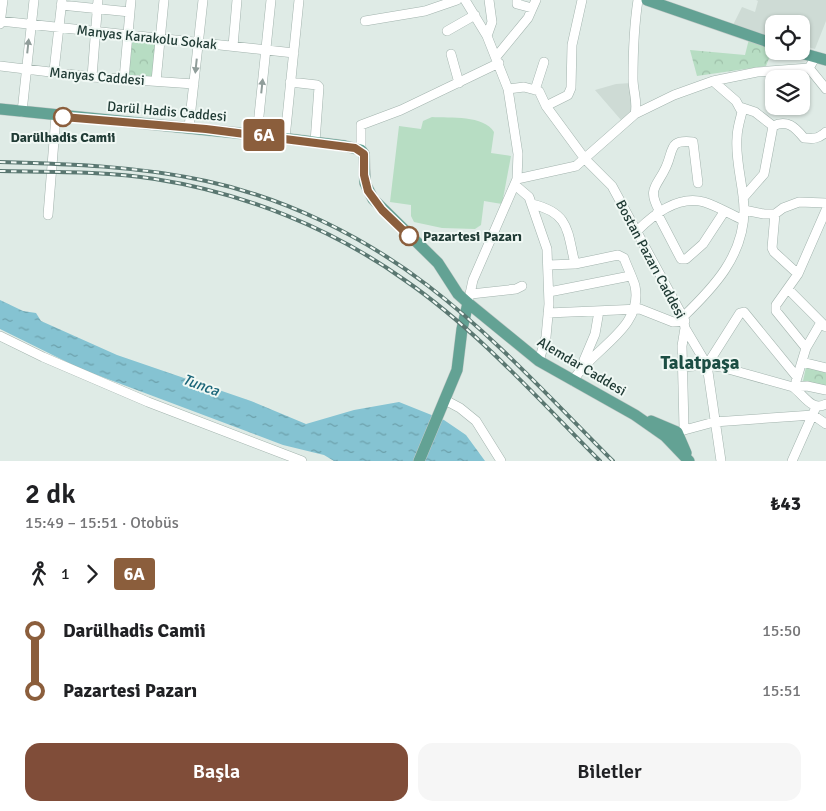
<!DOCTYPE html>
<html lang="tr">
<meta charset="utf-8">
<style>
:root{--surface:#fff;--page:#f6f6f6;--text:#202124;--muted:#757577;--accent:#804d39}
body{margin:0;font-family:Signika,sans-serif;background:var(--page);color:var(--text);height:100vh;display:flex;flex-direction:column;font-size:19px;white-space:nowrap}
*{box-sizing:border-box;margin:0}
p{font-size:16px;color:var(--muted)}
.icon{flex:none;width:28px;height:28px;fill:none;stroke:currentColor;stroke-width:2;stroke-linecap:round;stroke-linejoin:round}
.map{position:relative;height:461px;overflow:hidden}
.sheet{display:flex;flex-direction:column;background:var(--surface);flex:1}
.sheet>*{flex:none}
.badge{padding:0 10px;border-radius:4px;font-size:18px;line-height:32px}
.buttons{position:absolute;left:765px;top:15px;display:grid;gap:10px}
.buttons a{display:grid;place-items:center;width:45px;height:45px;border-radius:10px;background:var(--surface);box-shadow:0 1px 4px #0004;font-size:25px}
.map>.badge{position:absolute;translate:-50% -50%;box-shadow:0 0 0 2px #fff}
.legs{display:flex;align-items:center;gap:8px;height:55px;padding:0 25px;font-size:16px}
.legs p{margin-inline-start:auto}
.overview{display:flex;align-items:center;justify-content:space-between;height:85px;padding:0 25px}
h1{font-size:28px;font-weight:600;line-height:38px}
.button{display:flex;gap:10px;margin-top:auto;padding:10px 25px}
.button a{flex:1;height:58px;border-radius:15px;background:var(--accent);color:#fff;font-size:20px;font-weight:600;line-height:58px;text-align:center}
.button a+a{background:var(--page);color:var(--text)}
ul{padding:0 25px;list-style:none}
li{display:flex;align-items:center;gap:18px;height:60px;font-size:19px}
li i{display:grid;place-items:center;width:8px;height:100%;margin:0 6px;background:currentColor}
li i::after{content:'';width:12px;height:12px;margin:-6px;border:4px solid;border-radius:50%;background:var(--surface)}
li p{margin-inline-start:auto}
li:first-child i{background:linear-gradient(#0000 50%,currentColor 0)}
li:last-child i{background:linear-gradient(currentColor 50%,#0000 0)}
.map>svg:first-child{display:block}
</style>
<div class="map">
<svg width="826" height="461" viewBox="0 0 826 461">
<defs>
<pattern id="park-crowns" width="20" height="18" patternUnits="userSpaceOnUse" patternTransform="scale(1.25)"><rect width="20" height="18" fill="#b7ddc3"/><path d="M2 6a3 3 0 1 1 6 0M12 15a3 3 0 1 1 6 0" fill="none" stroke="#9dbfa8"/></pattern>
<pattern id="water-ripples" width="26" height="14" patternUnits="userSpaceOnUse" patternTransform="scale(1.25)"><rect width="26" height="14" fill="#85c3d2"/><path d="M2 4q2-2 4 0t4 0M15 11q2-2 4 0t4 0" fill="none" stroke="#6ca0ab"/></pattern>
</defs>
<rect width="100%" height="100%" fill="#dfebe6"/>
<path fill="#cedbd5" d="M756 0H826V21L815 49 801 45V24H774V38L733 25 742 7 755 12 758 1Z
M631 83 634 109 621 120 595 90 616 84Z"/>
<path fill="url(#park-crowns)" d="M130 38 159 40 155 80 126 77Z
M749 39 773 48 766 66 697 76 690 50 745 55Z
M806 367 826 371V386L803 381Z"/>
<path fill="#b7ddc3" d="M432 117C450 118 484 115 494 132L491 153 511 156 502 204 484 201 481 225 475 229 442 228 414 222 411 216V205L390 202 399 126 421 129 423 121Z"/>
<path fill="url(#water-ripples)" d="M0 300 23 311 36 313 41 321 117 355 251 401 306 424 354 410 399 402 444 420 466 435 485 461H334L324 455 283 445 81 369 0 329Z"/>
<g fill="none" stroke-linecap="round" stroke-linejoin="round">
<g stroke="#a2b3ad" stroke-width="10">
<path id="minor" d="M465 0 487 36 508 89 518 154 517 179 473 280 468 303
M517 0V4L532 8
M61 5 130 12
M0 21 294 53
M365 21 425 11 457 0
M0 24 3 0
M447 31 475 15
M487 36 492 22 489 0
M233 46 237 0
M451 54 459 83
M496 57 528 18 536 0
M0 66 92 77 194 84
M809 68 826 89
M54 71 62 0
M92 77 98 0
M124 79 131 0
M156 81 164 0
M290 82 317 85 319 87 315 142
M508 89 524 87 539 91 546 106 585 159 612 186 683 317 685 328 707 365 721 461
M535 90 544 62
M546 106 568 95 571 88 572 45 582 0
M740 107 755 112 773 126
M22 112 34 0
M635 114C638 102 633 91 633 79 633 52 634 26 638 0
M773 126C787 119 795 127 804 138 814 139 818 139 826 132
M189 127 203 0
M257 135 271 0
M285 138 299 0
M361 150V125L401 110 499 63
M517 179 576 166 635 114 674 95 713 81 757 72 809 68 815 58
M515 185 529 197 547 249 549 304 546 337 539 361
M743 198 764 174 773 126
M532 204C570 213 567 231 575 264
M659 210C647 188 657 187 666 167 674 150 668 139 693 142L698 183
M744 210 764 214H775L783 208 799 202 826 203
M657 213 681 259H686L703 244 724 212
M775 214 772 248 774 252 798 274
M48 215 56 116
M638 230C654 214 679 195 704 202 717 206 730 214 743 220
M548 265 575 264 618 255 624 258C626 264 634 281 635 286 644 329 591 349 573 381
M788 289 826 327
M549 292 630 276
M471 294 516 289 522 286
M548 313 640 309 673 322 685 321
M683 317C713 288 744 256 744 210 744 187 735 162 737 138 737 129 740 120 742 112L736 101 713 81
M0 336 43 357 148 402 302 461
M806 348 776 311V305L798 274 826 210
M584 360 595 334 599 311
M802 362 826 368
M707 365 740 313 744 312 797 377
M682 367 707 365 721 367 793 387 807 386 826 390
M796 381 806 348 820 324
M793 387C804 395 812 412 826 404
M445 400 460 408 476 421 501 461
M684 428 682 346 685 328
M677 432 714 422 813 415 826 424
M792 461 816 407"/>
</g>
<g stroke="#c1c8c6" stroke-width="12">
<path id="major" d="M647 0 774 44
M794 51 826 60
M0 109 257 135 345 146 361 150 364 154 365 183 373 199 438 263 458 294 468 303 539 361 635 415 665 436 689 461
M651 421 677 432 686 453
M419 461 457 370 462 329 468 303"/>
</g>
<use href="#minor" stroke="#fff" stroke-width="9"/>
<use href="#major" stroke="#63a294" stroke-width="11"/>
<g stroke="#5a7771" stroke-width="4">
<path id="rail" d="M0 162C69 164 138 166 206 181 285 198 363 236 427 285 494 336 553 401 613 461
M0 171C52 172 104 171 155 179 244 193 332 228 406 281 478 331 538 399 600 461"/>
</g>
<use href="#rail" stroke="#f0f8f4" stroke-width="2" stroke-dasharray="5.5" stroke-linecap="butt"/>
</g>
<defs><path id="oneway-solid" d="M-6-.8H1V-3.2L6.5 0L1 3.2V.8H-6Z" transform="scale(1.25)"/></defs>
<g fill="#909d9a">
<use href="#oneway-solid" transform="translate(28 46) rotate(-84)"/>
<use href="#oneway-solid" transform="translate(196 66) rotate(96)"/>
<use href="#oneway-solid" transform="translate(262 86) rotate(-84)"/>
</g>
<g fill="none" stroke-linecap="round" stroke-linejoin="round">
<g stroke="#fff" stroke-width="11">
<path id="line-1" d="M63 117 206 129 355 148 364 154V175L368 191 382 210 409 236"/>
</g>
<use href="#line-1" stroke="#8b5e3c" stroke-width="8"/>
</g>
<g fill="#fff" stroke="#8b5e3c" stroke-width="2.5">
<circle cx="63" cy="117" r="9"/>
<circle cx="409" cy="236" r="9"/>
</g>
<g text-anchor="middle" stroke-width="4" stroke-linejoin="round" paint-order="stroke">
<g font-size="14" fill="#203b35" stroke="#f0f8f4">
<text transform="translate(147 37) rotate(6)" y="5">Manyas Karakolu Sokak</text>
<text transform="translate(97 76) rotate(5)" y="5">Manyas Caddesi</text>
<text transform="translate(167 111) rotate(5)" y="5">Darül Hadis Caddesi</text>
<text transform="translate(651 259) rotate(62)" y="5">Bostan Pazarı Caddesi</text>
<text transform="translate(582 366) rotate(31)" y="5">Alemdar Caddesi</text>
</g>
<g font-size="14" font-weight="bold" fill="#203b35" stroke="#f0f8f4">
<text x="63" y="142">Darülhadis Camii</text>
<text x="423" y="241" text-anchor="start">Pazartesi Pazarı</text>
</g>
<g font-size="15" font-style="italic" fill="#196478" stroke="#f0f8f4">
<text transform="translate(201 385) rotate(20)" y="5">Tunca</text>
</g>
<g font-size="19" font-weight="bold" fill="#1c4e44" stroke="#f0f8f4">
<text x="700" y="369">Talatpaşa</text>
</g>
</g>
</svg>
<div class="buttons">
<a><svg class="icon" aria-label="locate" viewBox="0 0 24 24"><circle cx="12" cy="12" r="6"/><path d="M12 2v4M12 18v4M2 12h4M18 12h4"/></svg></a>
<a><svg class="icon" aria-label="layers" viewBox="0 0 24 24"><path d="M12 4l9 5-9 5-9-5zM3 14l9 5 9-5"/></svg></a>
</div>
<b class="badge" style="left:264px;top:135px;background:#8b5e3c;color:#fff">6A</b>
</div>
<section class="sheet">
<div class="overview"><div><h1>2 dk</h1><p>15:49 – 15:51 · Otobüs</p></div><b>₺43</b></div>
<div class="legs"><svg class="icon" aria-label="walk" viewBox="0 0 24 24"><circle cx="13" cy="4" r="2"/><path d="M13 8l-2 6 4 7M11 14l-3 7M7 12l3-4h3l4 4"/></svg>1<svg class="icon" aria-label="forward" viewBox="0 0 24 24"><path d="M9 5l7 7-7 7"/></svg><b class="badge" style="background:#8b5e3c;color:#fff">6A</b></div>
<ul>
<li><i style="color:#8b5e3c"></i><b>Darülhadis Camii</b><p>15:50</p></li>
<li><i style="color:#8b5e3c"></i><b>Pazartesi Pazarı</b><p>15:51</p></li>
</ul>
<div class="button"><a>Başla</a><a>Biletler</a></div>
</section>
